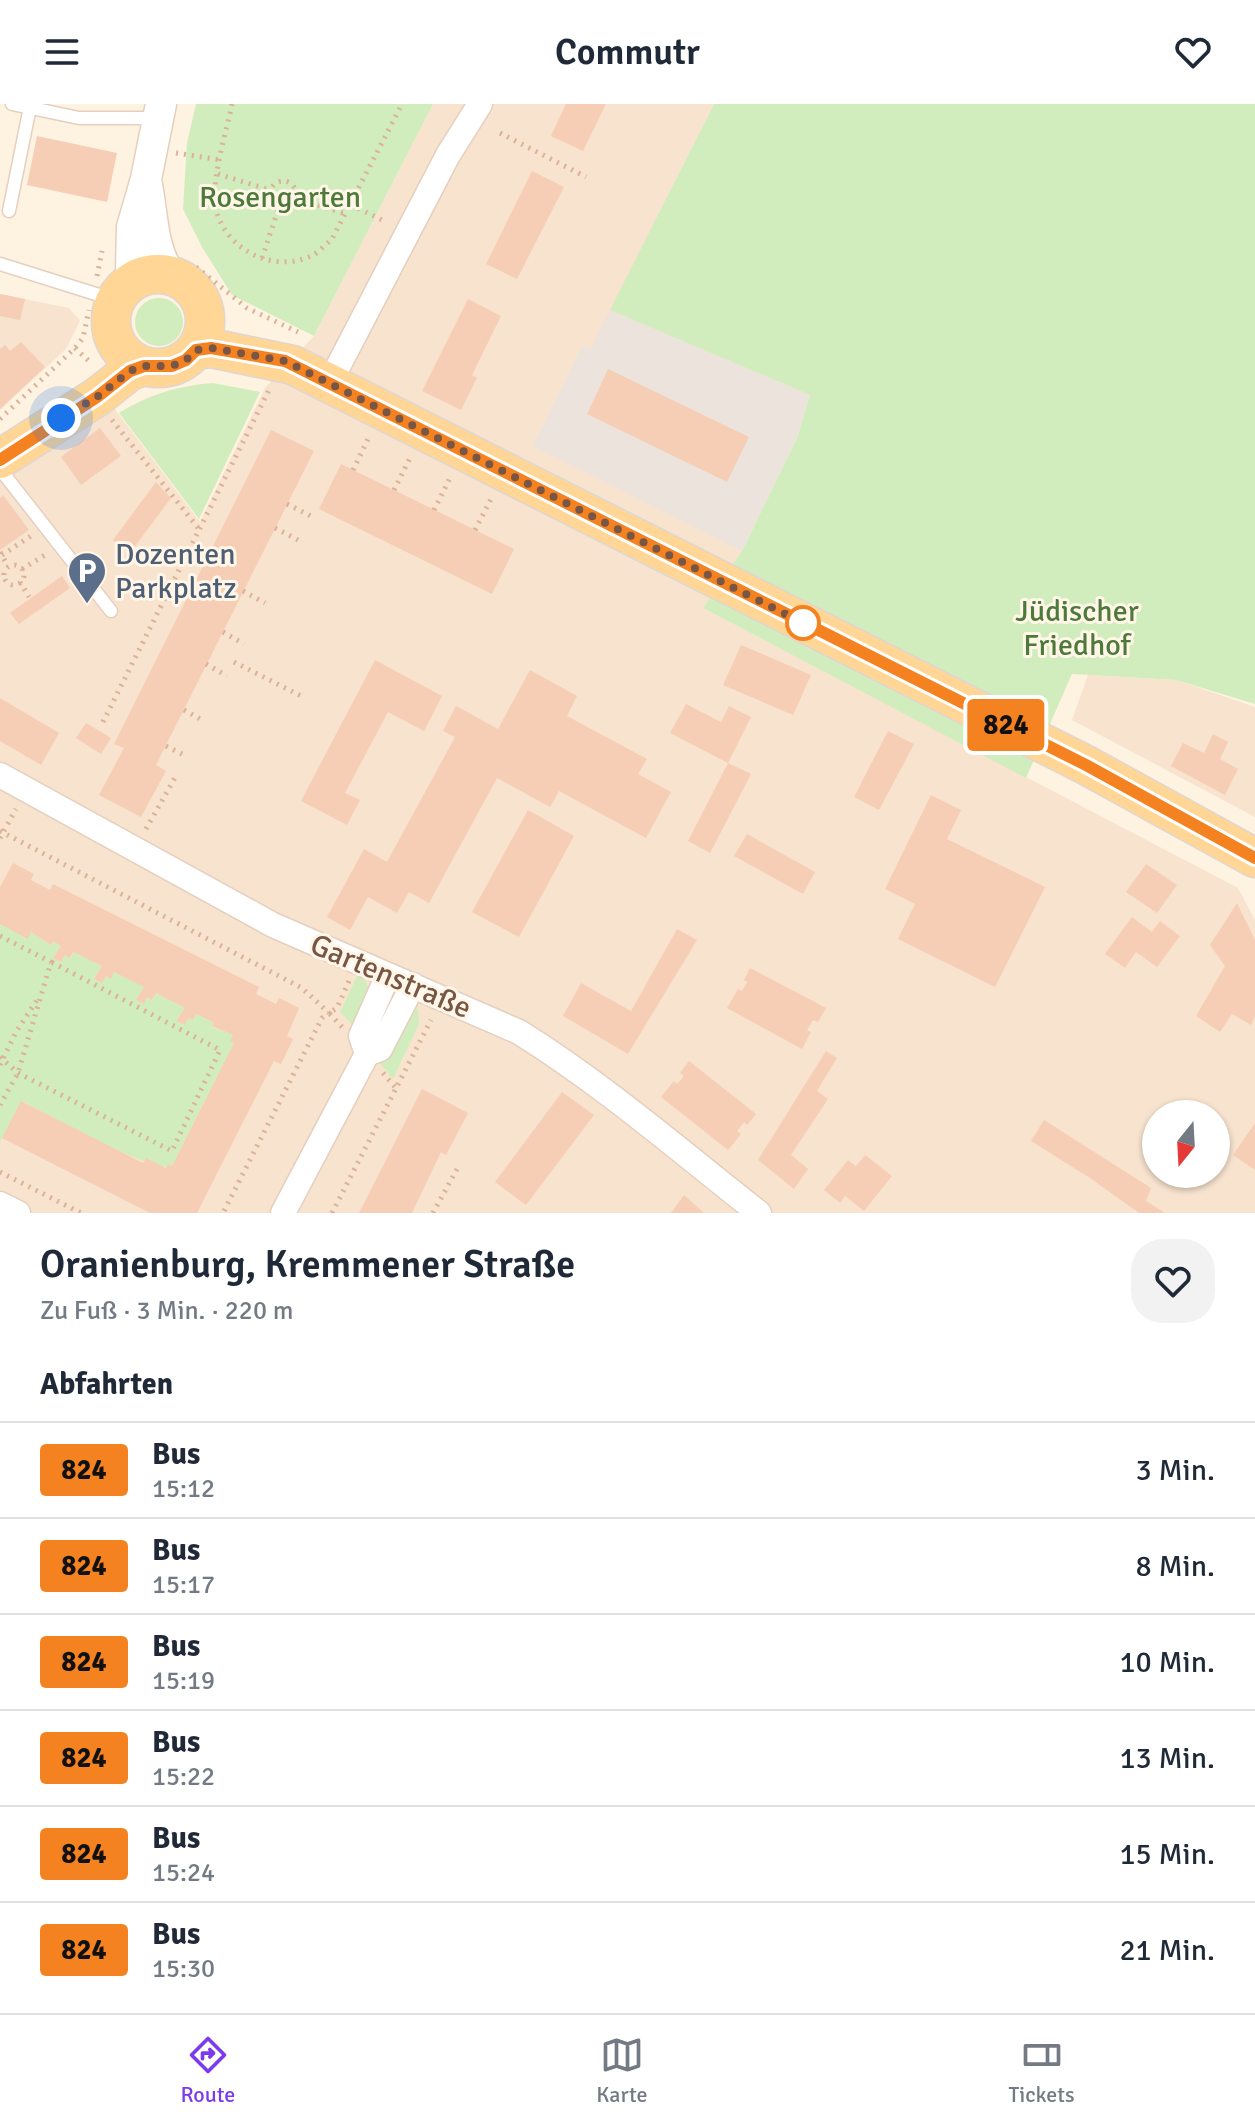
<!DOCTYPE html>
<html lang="de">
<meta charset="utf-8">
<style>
:root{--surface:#fff;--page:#f2f2f3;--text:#1f2937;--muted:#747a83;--line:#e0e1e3;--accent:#7c3aed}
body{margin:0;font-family:Signika,sans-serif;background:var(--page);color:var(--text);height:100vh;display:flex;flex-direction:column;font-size:30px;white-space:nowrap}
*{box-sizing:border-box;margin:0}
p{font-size:26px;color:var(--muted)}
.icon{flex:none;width:44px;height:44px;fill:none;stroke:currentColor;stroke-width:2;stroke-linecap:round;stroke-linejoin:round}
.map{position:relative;height:1109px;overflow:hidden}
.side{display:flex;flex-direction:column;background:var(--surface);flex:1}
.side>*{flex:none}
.badge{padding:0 16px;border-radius:6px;font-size:28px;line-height:52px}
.needle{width:52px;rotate:198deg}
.controls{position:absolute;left:1142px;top:996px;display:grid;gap:16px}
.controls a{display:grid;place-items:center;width:88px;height:88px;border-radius:50%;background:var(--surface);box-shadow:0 2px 6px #0004;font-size:40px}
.you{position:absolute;width:40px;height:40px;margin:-20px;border:6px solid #fff;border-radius:50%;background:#1a73e8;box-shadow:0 0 0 12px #1a73e833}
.map>.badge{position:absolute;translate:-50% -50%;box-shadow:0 0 0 4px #fff}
h2{padding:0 40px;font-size:30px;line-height:72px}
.round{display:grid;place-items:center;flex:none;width:84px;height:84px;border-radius:32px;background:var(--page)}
.summary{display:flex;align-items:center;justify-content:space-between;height:136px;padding:0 40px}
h1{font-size:38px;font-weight:600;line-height:60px}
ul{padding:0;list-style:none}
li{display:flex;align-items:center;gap:24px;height:96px;padding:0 40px;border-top:2px solid var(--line)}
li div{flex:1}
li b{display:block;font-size:30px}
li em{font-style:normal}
li .badge{min-width:88px;font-weight:700;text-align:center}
header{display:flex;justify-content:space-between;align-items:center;height:104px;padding:0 40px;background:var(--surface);font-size:36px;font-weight:600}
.dock{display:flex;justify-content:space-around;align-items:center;height:112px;border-top:2px solid var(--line);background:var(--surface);font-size:22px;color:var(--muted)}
.dock a{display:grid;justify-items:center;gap:4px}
.dock .on{color:var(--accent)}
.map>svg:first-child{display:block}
</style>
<header><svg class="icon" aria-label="menu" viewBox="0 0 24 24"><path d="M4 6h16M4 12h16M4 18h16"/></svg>Commutr<svg class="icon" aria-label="heart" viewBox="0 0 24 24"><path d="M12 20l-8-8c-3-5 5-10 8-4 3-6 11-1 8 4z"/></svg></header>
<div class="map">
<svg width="1255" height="1109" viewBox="0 0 1255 1109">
<rect width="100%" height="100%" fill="#fef2e0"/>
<path fill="#f7e3ce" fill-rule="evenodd" d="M433 0H714L611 206 810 291 742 447 703 504 1238 784 1255 816V1109H0V376L111 300 200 418 265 284 314 232ZM1156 1010H1216V1070H1156Z
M0 190 69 204 80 217 66 245 0 306Z
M1088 571 1176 576 1255 603V713L1072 616Z"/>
<path fill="#ece4dc" d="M610 206 810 291 797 334 742 447 533 342 582 242 591 244Z"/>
<path fill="#d2edbd" d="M196 0H433L314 232 232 191 202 143 183 105 187 39Z
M714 0H1255V600L1176 576 1072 570 1026 674 703 504 742 447 797 334 810 291 610 206Z
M135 218a24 24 0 1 1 48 0a24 24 0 1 1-48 0Z
M213 279 260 288 199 415 119 309C149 290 179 282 213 279Z
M0 820 28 834 31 828 50 841 53 837 61 842 53 854 61 858 65 851 71 854 73 848 102 862 94 874 102 879 106 872 111 875 114 868 144 883 136 896 143 900 147 893 153 896 156 889 185 904 176 916 184 921 188 914 193 916 196 910 213 918 212 923 233 931 234 939 172 1062C152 1070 46 1009 22 997L0 1038Z
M358 870 364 873 369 886 355 923 340 908Z
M418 904 419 920 393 975 378 957 405 914Z"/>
<path fill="#f6ceb5" d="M566 0H606L583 47 551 32Z
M37 32 117 49 107 98 27 81Z
M532 67 564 83 517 175 486 160Z
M0 190 25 195 20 216 0 212Z
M468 195 501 212 472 271 477 274 461 306 422 287Z
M21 238 45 263 0 305V245L5 241 10 247Z
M608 265 749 333 727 378 587 310Z
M100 324 121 352 81 381 61 353Z
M271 326 314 347 156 661 166 667 141 713 99 691 124 644 114 640Z
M341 360 514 445 492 490 319 405Z
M156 378 171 394 130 449 113 436Z
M3 391 29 426 0 446V394Z
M62 472 70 484 19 520 10 509Z
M741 541 811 571 793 611 723 581Z
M375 556 442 592 424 627 388 608 345 689 360 696 347 721 301 697Z
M530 566 577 592 567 612 647 655 638 670 671 688 646 734 559 687 550 703 497 674 429 799 409 788 397 809 368 793 350 826 327 813 364 745 387 758 455 633 443 627 456 602 498 625Z
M0 594 59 629 41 661 0 637Z
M686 600 721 618 729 602 751 613 728 659 670 629Z
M86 619 111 634 101 650 76 634Z
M888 627 914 640 879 706 854 693Z
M1213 630 1228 638 1220 655 1238 665 1225 691 1171 662 1183 639 1204 649Z
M728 659 751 670 710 749 688 737Z
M931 691 961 706 947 735 1045 783 995 883 898 835 915 800 885 785Z
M528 706 574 732 519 833 472 808Z
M747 730 815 768 803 790 734 752Z
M13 759 34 770 31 776 50 786 53 780 259 883 256 890 276 900 279 894 299 904 287 932 293 935 281 960 274 957 197 1109H150L2 1034 21 997 143 1059 146 1054 166 1064 168 1060 172 1062 234 939 230 937 233 931 212 922 213 918 196 910 193 916 188 914 185 921 176 917 185 904 156 889 152 896 147 893 144 900 136 896 144 883 114 868 111 875 106 872 102 879 94 875 102 862 73 848 70 854 65 851 61 858 53 854 61 842 53 837 51 841 31 828 28 835 0 820V783Z
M1146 760 1177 781 1157 809 1126 788Z
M1237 799 1255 836V912L1251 921 1232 910 1220 928 1196 912 1225 862 1210 841Z
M1132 813 1152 828 1160 817 1180 832 1157 863 1136 848 1125 864 1105 850Z
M677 825 697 836 628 950 563 912 581 879 631 907Z
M750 864 826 904 818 918 813 916 807 926 811 928 802 945 727 904 738 885 742 887 747 878 744 876Z
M826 947 837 954 817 987 828 995 791 1051 808 1065 794 1085 758 1056Z
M689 957 756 1010 747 1021 744 1018 737 1027 741 1030 728 1046 661 993 674 977 677 980 684 972 680 969Z
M422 985 468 1009 446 1051 441 1048 412 1109H359Z
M562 988 594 1011 526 1101 495 1078Z
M1044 1016 1151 1084 1146 1097 1165 1109H1139L1090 1074 1031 1037Z
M1255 1019V1066L1233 1051Z
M865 1051 892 1072 864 1107 845 1092 840 1099 824 1086 848 1056 856 1062Z
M684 1091 704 1109H671Z"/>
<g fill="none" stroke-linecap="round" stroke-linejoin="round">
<g stroke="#e5cfbe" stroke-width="15">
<path id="service" d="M12 0 79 14H158
M9 107 30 3
M0 160 115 196
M0 365 111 507"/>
</g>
<g stroke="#e5cfbe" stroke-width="27">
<path id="minor" d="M329 280 448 51 480 0
M0 671 273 821 519 928C604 981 680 1047 759 1109
M367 950 361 932 388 871
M0 1100 18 1109
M283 1109 367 950 380 945 413 881"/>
</g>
<g stroke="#e5cfbe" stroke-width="33">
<path id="tertiary" d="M147 81C153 112 152 146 171 172
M128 181 131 167 132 123 146 75 161 0"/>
</g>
<g stroke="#dfd6d2" stroke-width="41">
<path id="primary" d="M111 217a47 47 0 1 1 94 0a47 47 0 1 1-94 0Z
M196 246 211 244 293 261 1086 661 1255 754
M0 355 97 293 130 267 144 262"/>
</g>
<path stroke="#dbb198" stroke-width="5" stroke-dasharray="2 6" stroke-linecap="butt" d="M232 0C226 29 213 69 215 98 219 142 272 172 313 151 319 148 326 140 332 135L402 0
M500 29 586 73
M176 49 220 56
M218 70 270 86
M270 90a13 13 0 1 1 26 0a13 13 0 1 1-26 0Z
M295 94 346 110
M351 101 382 116
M262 154 279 103
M196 163 247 204 298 228
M97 172 102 147
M75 244 90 258
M0 315 75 244 83 234 89 206
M112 316 199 425
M353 366 369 333
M394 386 410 354
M287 400 311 412
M434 406 450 374
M275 424 298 436
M475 426 491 395
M0 448 8 462
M2 451 31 432
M4 471a10 10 0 1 1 20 0a10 10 0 1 1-20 0Z
M22 465 45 451
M20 478 29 493
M243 487 265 499
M223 528 244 540
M234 558 305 594
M206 560 227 572
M184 606 204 617
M103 618 269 286
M166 642 186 652
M146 725 177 670
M0 727 302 884 329 909 322 914 223 1109
M0 734 16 705
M0 832 51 858 18 969 0 1001
M342 923 329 909 337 904 349 877
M0 953 18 969 172 1047 220 946 51 858
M0 961 16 928 37 896
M383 969 396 984
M0 1068 81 1109
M332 1109 431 916
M433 1109 457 1065"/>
<use href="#service" stroke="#fff" stroke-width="12"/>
<use href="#minor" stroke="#fff" stroke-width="24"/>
<use href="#tertiary" stroke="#fff" stroke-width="30"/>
<use href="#primary" stroke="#ffd696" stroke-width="38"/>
</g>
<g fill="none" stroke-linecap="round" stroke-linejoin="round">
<g stroke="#fff" stroke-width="18">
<path id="line" d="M0 356 97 293 130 267 144 262H172L186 256 196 246 211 244 285 257 1086 661 1255 754"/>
</g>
<use href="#line" stroke="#f58220" stroke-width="12"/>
<path stroke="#785645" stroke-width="8" stroke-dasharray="0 14.4" d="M61 314 97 293 130 267 144 262H172L186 256 196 246 211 244 285 257 803 519"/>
</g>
<defs>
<g id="parking-pin" transform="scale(2)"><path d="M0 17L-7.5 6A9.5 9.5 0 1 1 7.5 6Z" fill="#5c6f8a" stroke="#fff6e8"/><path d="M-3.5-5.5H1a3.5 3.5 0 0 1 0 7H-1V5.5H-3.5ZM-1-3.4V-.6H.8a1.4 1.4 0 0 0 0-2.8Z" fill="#fff"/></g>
</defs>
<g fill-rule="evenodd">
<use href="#parking-pin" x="87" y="467"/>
</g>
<circle fill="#fff" stroke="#f58220" stroke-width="4" cx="803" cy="519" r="16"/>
<g text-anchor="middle" stroke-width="6" stroke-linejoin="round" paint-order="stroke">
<g font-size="30" fill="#4d793a" stroke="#fff6e8">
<text x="280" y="103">Rosengarten</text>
<text x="1077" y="517">Jüdischer<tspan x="1077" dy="34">Friedhof</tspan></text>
</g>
<g font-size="30" fill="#4e5e75" stroke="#fff6e8" text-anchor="start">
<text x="115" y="460">Dozenten<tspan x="115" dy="34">Parkplatz</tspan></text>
</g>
<g font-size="30" fill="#785645" stroke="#fff6e8">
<text transform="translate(391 872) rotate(23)" y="10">Gartenstraße</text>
</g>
</g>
</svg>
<div class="controls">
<a><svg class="needle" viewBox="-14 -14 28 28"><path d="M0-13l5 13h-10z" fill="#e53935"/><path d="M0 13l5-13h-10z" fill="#747a83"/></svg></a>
</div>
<div class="you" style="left:61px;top:314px"></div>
<b class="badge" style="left:1006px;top:621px;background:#f58220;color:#111">824</b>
</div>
<section class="side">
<div class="summary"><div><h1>Oranienburg, Kremmener Straße</h1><p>Zu Fuß · 3 Min. · 220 m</p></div><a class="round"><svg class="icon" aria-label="heart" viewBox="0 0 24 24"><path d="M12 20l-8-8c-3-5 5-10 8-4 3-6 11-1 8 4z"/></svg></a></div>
<h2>Abfahrten</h2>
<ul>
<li><span class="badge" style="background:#f58220;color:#111">824</span><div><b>Bus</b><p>15:12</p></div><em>3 Min.</em></li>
<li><span class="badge" style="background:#f58220;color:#111">824</span><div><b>Bus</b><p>15:17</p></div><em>8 Min.</em></li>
<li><span class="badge" style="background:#f58220;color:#111">824</span><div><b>Bus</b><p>15:19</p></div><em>10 Min.</em></li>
<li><span class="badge" style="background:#f58220;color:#111">824</span><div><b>Bus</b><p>15:22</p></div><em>13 Min.</em></li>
<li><span class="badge" style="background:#f58220;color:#111">824</span><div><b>Bus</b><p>15:24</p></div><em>15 Min.</em></li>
<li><span class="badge" style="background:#f58220;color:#111">824</span><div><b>Bus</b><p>15:30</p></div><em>21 Min.</em></li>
</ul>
</section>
<nav class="dock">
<a class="on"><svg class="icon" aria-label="directions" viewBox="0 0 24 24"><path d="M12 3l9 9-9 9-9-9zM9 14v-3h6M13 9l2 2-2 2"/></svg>Route</a>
<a><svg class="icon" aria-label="map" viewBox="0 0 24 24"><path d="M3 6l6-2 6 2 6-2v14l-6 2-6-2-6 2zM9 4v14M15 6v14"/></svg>Karte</a>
<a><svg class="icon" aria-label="tickets" viewBox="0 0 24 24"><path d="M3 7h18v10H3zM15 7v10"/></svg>Tickets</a>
</nav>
